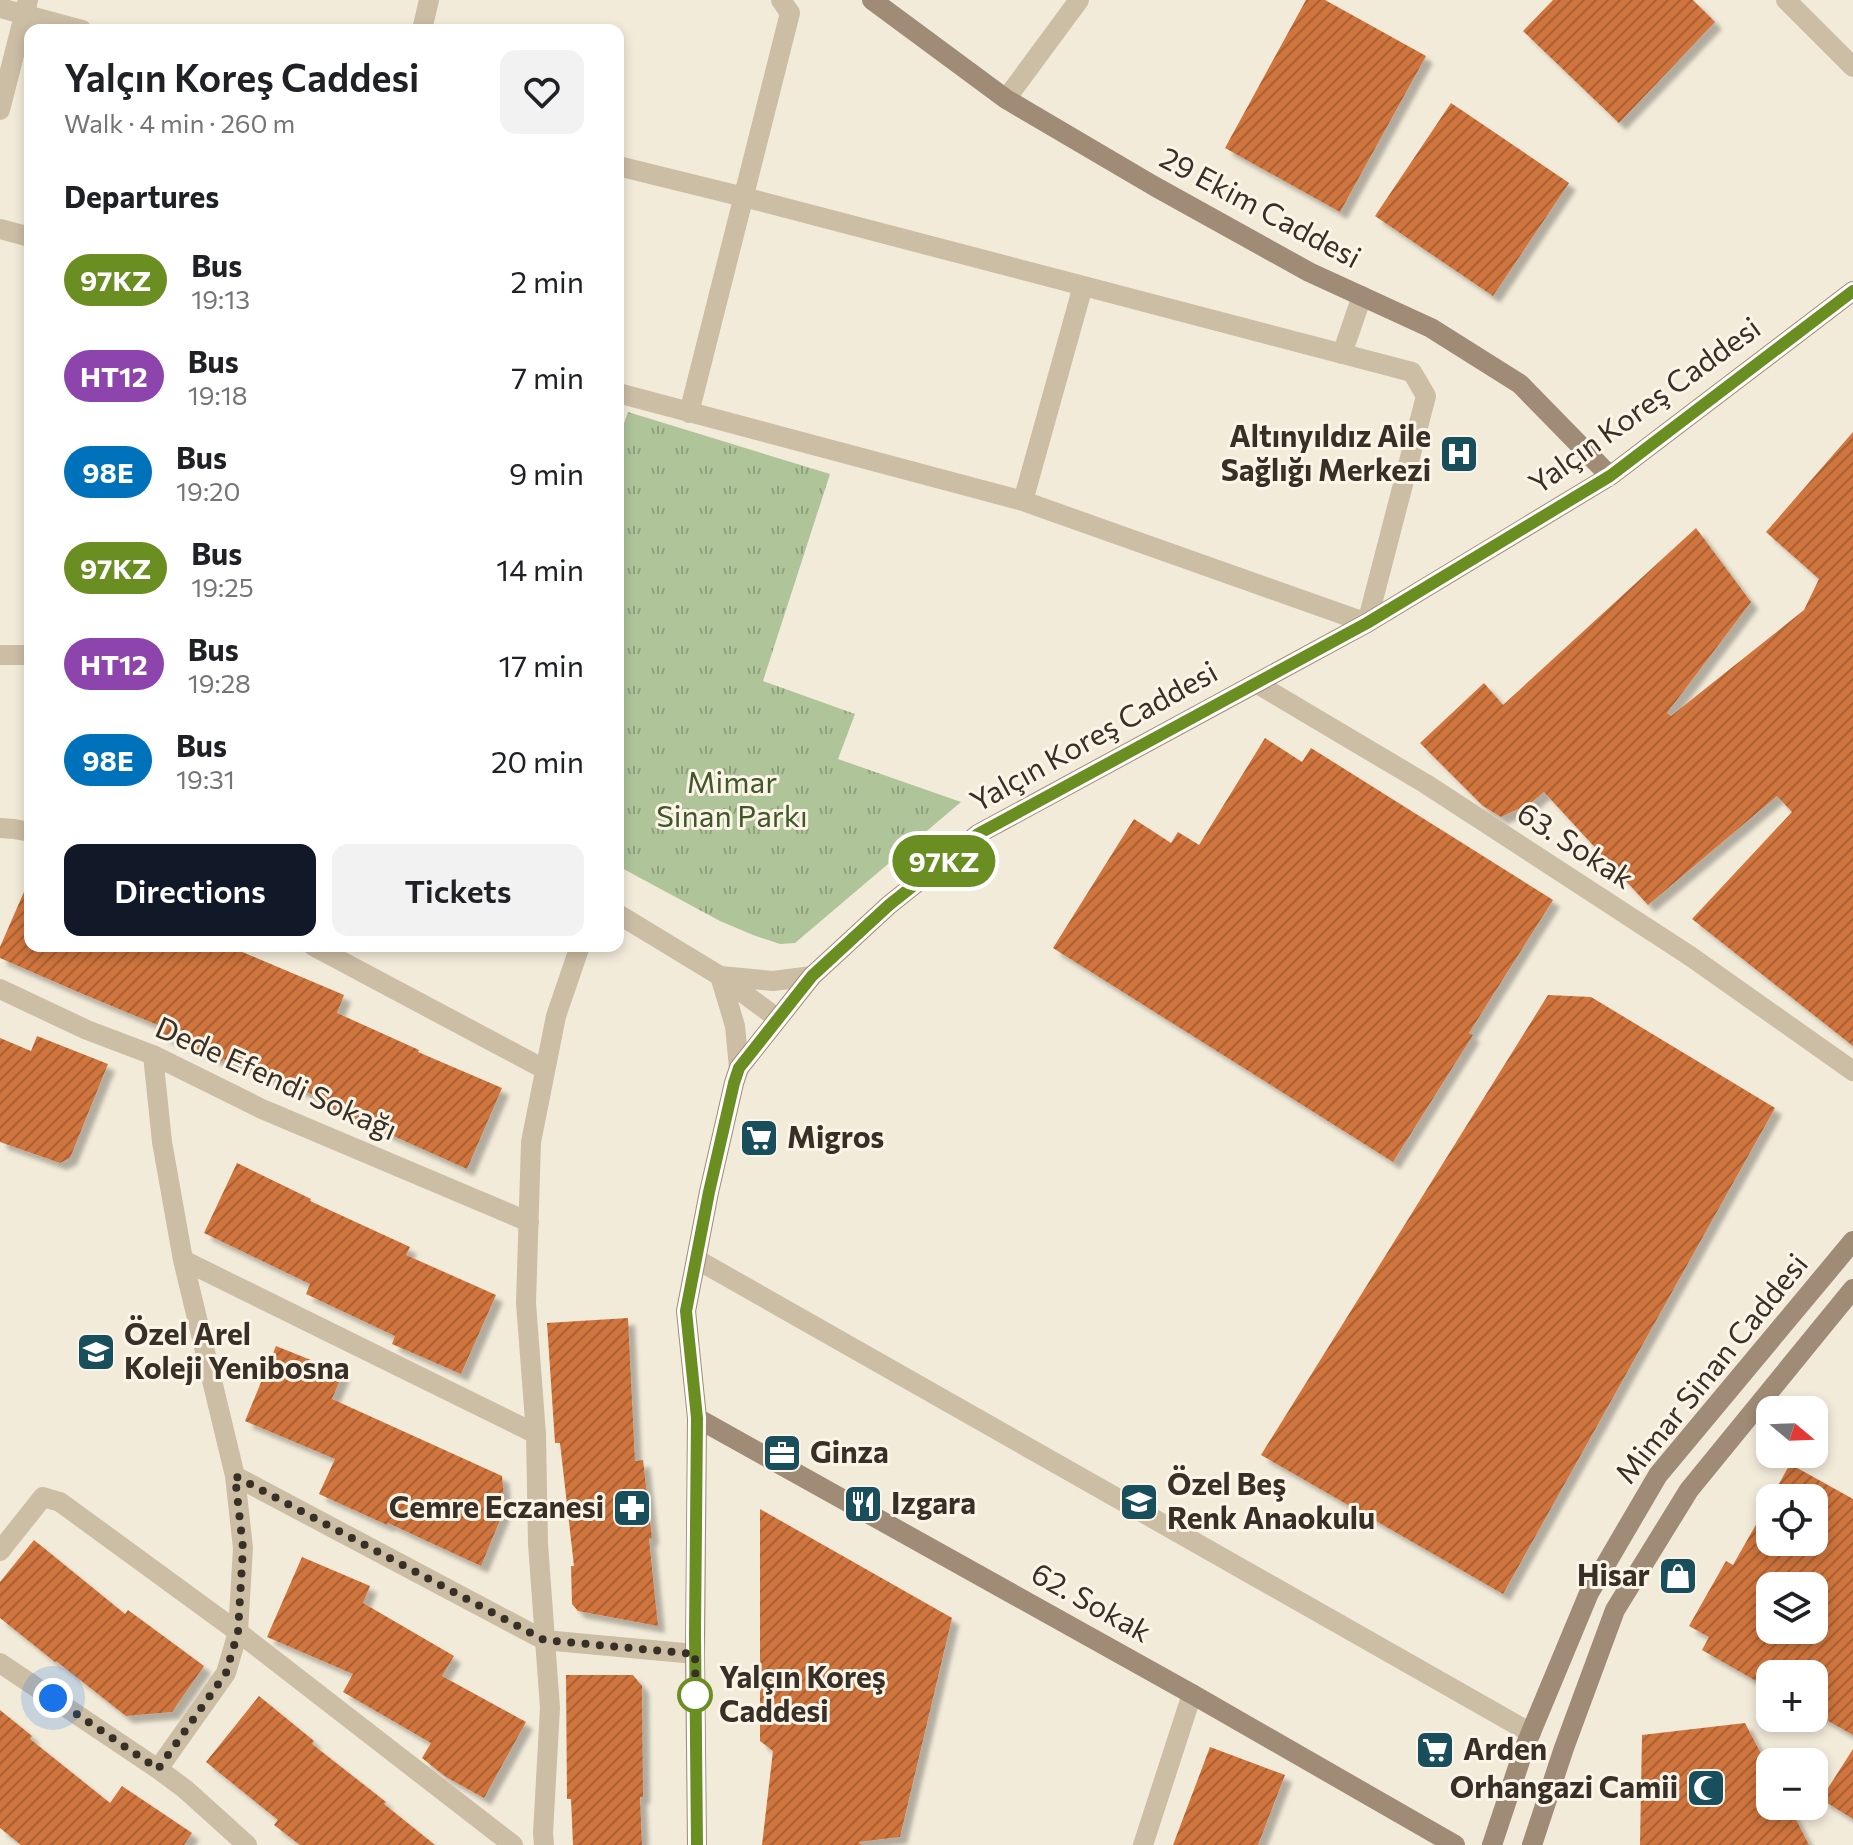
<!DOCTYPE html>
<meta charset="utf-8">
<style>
:root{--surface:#fff;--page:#f2f2f2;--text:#202124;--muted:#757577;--accent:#111827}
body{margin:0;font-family:Commissioner,sans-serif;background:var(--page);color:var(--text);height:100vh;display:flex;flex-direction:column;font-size:30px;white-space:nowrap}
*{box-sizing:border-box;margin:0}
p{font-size:26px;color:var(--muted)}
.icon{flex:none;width:44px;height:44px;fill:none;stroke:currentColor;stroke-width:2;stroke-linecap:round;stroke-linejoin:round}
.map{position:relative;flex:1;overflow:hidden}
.drawer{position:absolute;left:24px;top:24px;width:600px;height:928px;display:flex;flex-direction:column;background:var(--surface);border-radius:16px;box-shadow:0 4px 12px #0003}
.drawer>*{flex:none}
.badge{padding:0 16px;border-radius:26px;font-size:28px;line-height:52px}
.needle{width:52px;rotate:109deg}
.buttons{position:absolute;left:1756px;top:1396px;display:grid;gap:16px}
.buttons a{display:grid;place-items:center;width:72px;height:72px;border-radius:16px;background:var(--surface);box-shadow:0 4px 12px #0003;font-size:40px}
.you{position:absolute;width:40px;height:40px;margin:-20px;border:6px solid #fff;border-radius:50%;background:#1a73e8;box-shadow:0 0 0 12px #1a73e833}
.map>.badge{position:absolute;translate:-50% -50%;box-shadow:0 0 0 4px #fff}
h2{padding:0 40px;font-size:30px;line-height:72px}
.round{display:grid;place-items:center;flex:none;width:84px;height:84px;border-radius:16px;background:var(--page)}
.summary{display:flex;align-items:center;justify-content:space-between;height:136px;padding:0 40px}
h1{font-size:38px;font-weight:600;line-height:60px}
.action{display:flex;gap:16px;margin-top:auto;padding:16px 40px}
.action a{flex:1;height:92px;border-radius:16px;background:var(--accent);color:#fff;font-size:32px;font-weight:600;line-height:92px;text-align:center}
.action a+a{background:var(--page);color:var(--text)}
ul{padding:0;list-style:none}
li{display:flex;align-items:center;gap:24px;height:96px;padding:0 40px}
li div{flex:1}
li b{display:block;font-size:30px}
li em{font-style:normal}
li .badge{min-width:88px;font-weight:700;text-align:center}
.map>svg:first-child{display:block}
</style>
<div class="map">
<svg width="1853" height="1845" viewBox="0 0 1853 1845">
<defs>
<pattern id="park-tufts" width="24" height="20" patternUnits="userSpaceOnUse" patternTransform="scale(2)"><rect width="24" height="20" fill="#afc499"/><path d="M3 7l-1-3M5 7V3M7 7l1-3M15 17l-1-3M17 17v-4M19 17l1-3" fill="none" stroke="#8fa07d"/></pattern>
<pattern id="building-hatch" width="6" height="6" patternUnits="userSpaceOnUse" patternTransform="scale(2)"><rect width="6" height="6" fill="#cf753d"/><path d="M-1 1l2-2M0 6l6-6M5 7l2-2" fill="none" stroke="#a96033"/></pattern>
<filter id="shadow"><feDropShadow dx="7" dy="7" stdDeviation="2" flood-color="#0004"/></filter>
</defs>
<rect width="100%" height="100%" fill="#f3ebda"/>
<path fill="url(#park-tufts)" d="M628 412 830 474 763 681 855 714 838 759 961 802 795 943 780 944 753 935 720 921 618 866V440Z"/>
<path fill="url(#building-hatch)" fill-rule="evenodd" filter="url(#shadow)" d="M1306 0H1325L1426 56 1340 212 1225 148Z
M1553 0H1693L1715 22 1619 123 1523 31Z
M1451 103 1569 183 1493 296 1375 216Z
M1853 432V1046L1692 919 1792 812 1777 796 1648 905 1544 792 1531 803 1501 817 1483 806 1420 743 1484 683 1503 705 1696 528 1751 602 1667 713 1671 716 1804 610 1819 579 1766 532Z
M1265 738 1302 762 1311 748 1553 900 1469 1033 1473 1035 1393 1162 1053 948 1134 819 1171 843 1178 832 1199 845Z
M30 878V946H228L344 995 337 1013 419 1050 418 1052 502 1088 467 1169 322 1104 324 1099 223 1059 222 1061 157 1033 160 1026 78 992 0 958V947Z
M1548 995 1591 997 1775 1108 1503 1594 1261 1455Z
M37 1036 108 1064 70 1158 60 1163 0 1142V1038L31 1051Z
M237 1163 311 1199 310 1201 410 1247 406 1255 496 1295 461 1374 392 1344 395 1336 306 1294 310 1284 204 1233Z
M628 1318 635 1461 643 1460 652 1538 649 1539 658 1626 578 1611 572 1604 571 1566H574L560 1443H555L547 1323Z
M276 1346 343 1373 332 1399 502 1476 505 1508 481 1566 388 1523 387 1525 319 1494 335 1459 245 1421Z
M1790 1464 1853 1499V1735L1814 1713V1674H1770V1689L1702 1650 1709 1637 1689 1626 1726 1561 1733 1565 1770 1500V1542H1814V1498H1771ZM1770 1586H1814V1630H1770Z
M760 1509 952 1618 900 1837 858 1842 862 1845H762L773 1751 760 1741Z
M34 1540 125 1614 128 1610 204 1666 172 1712 126 1716 56 1661 55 1662 0 1618V1582Z
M302 1557 370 1586 363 1603 454 1656 442 1676 526 1722 484 1798 446 1777 422 1758 431 1743 343 1692 353 1674 267 1637Z
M566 1675H633L642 1686 643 1797H640L642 1845H573L571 1799H567Z
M259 1696 314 1741 312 1744 386 1802 384 1804 435 1845H300L274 1825 278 1820 206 1762Z
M0 1710 32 1736 30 1739 110 1803 122 1786 192 1833 184 1845H21L0 1828Z
M1745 1723 1770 1771V1806H1789L1809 1845H1640L1642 1735Z
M1210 1747 1285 1775 1258 1845H1173Z
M1853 1749V1819L1821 1799Z"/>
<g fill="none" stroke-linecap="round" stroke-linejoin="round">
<path stroke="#ccbda5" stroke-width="20" d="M1786 0 1853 67
M0 8 82 30
M422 30 429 0
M1006 99 1079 0
M0 110 28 0
M618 166 744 197 1412 372 1426 396 1367 623 1023 501 618 393
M0 229 30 237
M1342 354 1362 296
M689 413 790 13 781 0
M1023 501 1083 286
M0 655H30
M1256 683 1426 784 1690 956 1853 1071
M0 828 14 829 30 832
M618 914 720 976 777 1018
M313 946 544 1069
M720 976 735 1026 739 1068
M720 976 773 981 812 976
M0 989 87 1030 153 1055 262 1109 529 1222
M153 1055 162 1142 183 1260 235 1476 243 1548 238 1632 226 1673 158 1769
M696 1259 1531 1733
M183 1260 536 1434
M235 1476 544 1640 695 1654
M0 1551 43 1497 60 1502 238 1632 513 1845
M0 1663 158 1769 185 1789 247 1845
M544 1845 543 1833 550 1708 538 1544 536 1434 526 1303 531 1142 556 1016 580 946
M1143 1845 1192 1694"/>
<path stroke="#a08b76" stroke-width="20" d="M872 0 1006 99 1154 186 1309 272 1431 328 1520 384 1610 476
M697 1418 1192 1694 1455 1845
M697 1845 695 1654 697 1418 686 1311 709 1192 734 1083 739 1068 812 976 889 905 978 834 1367 623 1610 476 1853 291
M1492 1845 1524 1749 1589 1593 1658 1475 1853 1241
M1532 1845 1564 1748 1615 1610 1689 1490 1853 1289"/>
</g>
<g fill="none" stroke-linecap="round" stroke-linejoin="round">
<g stroke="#fff" stroke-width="18">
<path id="line" d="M697 1845 695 1634 697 1418 686 1311 709 1192 734 1083 739 1068 812 976 889 905 978 834 1367 623 1610 476 1853 291"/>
</g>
<use href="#line" stroke="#6b8e23" stroke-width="12"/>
<path stroke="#382f27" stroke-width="8" stroke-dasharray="0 14.4" d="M53 1698 158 1769 226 1673 238 1632 243 1548 235 1476 544 1640 695 1654 696 1706 695 1695"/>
</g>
<defs>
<g id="hospital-square" transform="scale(2)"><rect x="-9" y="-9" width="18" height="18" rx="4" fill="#194e5c" stroke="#fbf4e7"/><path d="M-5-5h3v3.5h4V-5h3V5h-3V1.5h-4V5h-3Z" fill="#fff"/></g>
<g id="supermarket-square" transform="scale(2)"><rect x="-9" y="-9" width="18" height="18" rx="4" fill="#194e5c" stroke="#fbf4e7"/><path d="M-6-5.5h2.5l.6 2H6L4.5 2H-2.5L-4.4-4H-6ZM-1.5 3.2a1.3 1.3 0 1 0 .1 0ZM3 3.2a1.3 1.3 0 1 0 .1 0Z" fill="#fff"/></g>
<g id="school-square" transform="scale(2)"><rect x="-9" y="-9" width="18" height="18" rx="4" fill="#194e5c" stroke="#fbf4e7"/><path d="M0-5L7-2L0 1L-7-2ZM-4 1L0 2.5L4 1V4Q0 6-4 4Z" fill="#fff"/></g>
<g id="office-square" transform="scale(2)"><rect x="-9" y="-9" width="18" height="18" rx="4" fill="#194e5c" stroke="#fbf4e7"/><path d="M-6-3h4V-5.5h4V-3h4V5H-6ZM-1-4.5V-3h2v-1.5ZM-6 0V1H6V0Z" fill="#fff"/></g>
<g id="restaurant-square" transform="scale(2)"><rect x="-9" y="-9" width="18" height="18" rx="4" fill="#194e5c" stroke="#fbf4e7"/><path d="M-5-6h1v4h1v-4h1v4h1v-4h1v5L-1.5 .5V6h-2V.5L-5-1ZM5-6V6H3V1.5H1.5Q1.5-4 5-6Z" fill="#fff"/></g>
<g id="pharmacy-square" transform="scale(2)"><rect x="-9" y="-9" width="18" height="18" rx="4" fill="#194e5c" stroke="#fbf4e7"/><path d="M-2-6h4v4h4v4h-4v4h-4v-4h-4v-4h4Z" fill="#fff"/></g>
<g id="shop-square" transform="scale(2)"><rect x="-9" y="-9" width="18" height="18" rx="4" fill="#194e5c" stroke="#fbf4e7"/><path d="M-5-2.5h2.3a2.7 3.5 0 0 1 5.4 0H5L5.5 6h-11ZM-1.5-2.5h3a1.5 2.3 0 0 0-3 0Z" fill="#fff"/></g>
<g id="mosque-square" transform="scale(2)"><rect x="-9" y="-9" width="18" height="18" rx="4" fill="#194e5c" stroke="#fbf4e7"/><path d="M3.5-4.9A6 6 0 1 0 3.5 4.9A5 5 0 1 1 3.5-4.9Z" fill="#fff"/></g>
</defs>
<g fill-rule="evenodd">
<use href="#hospital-square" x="1459" y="454"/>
<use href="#supermarket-square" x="759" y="1138"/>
<use href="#school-square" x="96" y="1352"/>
<use href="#office-square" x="782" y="1453"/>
<use href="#school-square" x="1139" y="1502"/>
<use href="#restaurant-square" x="863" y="1504"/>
<use href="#pharmacy-square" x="632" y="1508"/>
<use href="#shop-square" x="1678" y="1576"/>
<use href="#supermarket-square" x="1435" y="1750"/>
<use href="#mosque-square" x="1706" y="1788"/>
</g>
<circle fill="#fff" stroke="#6b8e23" stroke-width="4" cx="695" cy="1695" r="16"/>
<g text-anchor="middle" stroke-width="6" stroke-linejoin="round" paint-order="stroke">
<g font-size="30" fill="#382f27" stroke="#fbf4e7">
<text transform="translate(1260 208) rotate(28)" y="10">29 Ekim Caddesi</text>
<text transform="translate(1645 406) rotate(-36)" y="10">Yalçın Koreş Caddesi</text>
<text transform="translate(1094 737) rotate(-29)" y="10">Yalçın Koreş Caddesi</text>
<text transform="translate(1575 846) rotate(33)" y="10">63. Sokak</text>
<text transform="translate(276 1079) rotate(24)" y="10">Dede Efendi Sokağı</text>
<text transform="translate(1712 1369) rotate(-51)" y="10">Mimar Sinan Caddesi</text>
<text transform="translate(1091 1603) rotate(29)" y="10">62. Sokak</text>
</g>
<g font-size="30" font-weight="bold" fill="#382f27" stroke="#fbf4e7" text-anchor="start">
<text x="1431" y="447" text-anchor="end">Altınyıldız Aile<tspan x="1431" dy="34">Sağlığı Merkezi</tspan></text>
<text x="787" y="1148">Migros</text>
<text x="124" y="1345">Özel Arel<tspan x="124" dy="34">Koleji Yenibosna</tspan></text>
<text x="810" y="1463">Ginza</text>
<text x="1167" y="1495">Özel Beş<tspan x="1167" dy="34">Renk Anaokulu</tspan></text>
<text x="891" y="1514">Izgara</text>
<text x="604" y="1518" text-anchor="end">Cemre Eczanesi</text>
<text x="1650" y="1586" text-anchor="end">Hisar</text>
<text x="1463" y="1760">Arden</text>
<text x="1678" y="1798" text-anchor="end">Orhangazi Camii</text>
</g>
<g font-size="30" fill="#405829" stroke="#fbf4e7">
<text x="732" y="793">Mimar<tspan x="732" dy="34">Sinan Parkı</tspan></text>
</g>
<g font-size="30" font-weight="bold" fill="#382f27" stroke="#fbf4e7" text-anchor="start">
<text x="719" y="1688">Yalçın Koreş<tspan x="719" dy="34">Caddesi</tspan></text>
</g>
</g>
</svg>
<div class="buttons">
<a><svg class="needle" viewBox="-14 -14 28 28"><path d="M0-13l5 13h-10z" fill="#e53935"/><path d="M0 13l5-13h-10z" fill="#757577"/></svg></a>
<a><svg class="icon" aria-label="locate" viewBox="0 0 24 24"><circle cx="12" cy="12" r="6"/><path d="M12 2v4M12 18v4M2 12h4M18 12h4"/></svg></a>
<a><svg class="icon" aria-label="layers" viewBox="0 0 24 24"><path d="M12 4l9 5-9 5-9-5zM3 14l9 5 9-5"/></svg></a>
<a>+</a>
<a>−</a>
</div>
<div class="you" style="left:53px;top:1698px"></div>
<b class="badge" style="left:944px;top:861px;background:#6b8e23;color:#fff">97KZ</b>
<section class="drawer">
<div class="summary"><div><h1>Yalçın Koreş Caddesi</h1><p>Walk · 4 min · 260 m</p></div><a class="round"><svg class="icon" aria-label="heart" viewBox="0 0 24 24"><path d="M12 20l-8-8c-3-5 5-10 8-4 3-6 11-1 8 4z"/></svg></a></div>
<h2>Departures</h2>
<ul>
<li><span class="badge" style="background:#6b8e23;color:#fff">97KZ</span><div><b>Bus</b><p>19:13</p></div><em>2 min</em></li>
<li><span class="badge" style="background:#8e44ad;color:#fff">HT12</span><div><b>Bus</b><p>19:18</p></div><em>7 min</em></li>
<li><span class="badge" style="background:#0072bc;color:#fff">98E</span><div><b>Bus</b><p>19:20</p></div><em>9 min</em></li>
<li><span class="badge" style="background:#6b8e23;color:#fff">97KZ</span><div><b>Bus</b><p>19:25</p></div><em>14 min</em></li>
<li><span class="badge" style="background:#8e44ad;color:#fff">HT12</span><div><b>Bus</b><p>19:28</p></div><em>17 min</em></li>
<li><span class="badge" style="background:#0072bc;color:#fff">98E</span><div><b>Bus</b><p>19:31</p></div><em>20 min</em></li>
</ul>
<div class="action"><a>Directions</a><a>Tickets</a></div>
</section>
</div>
